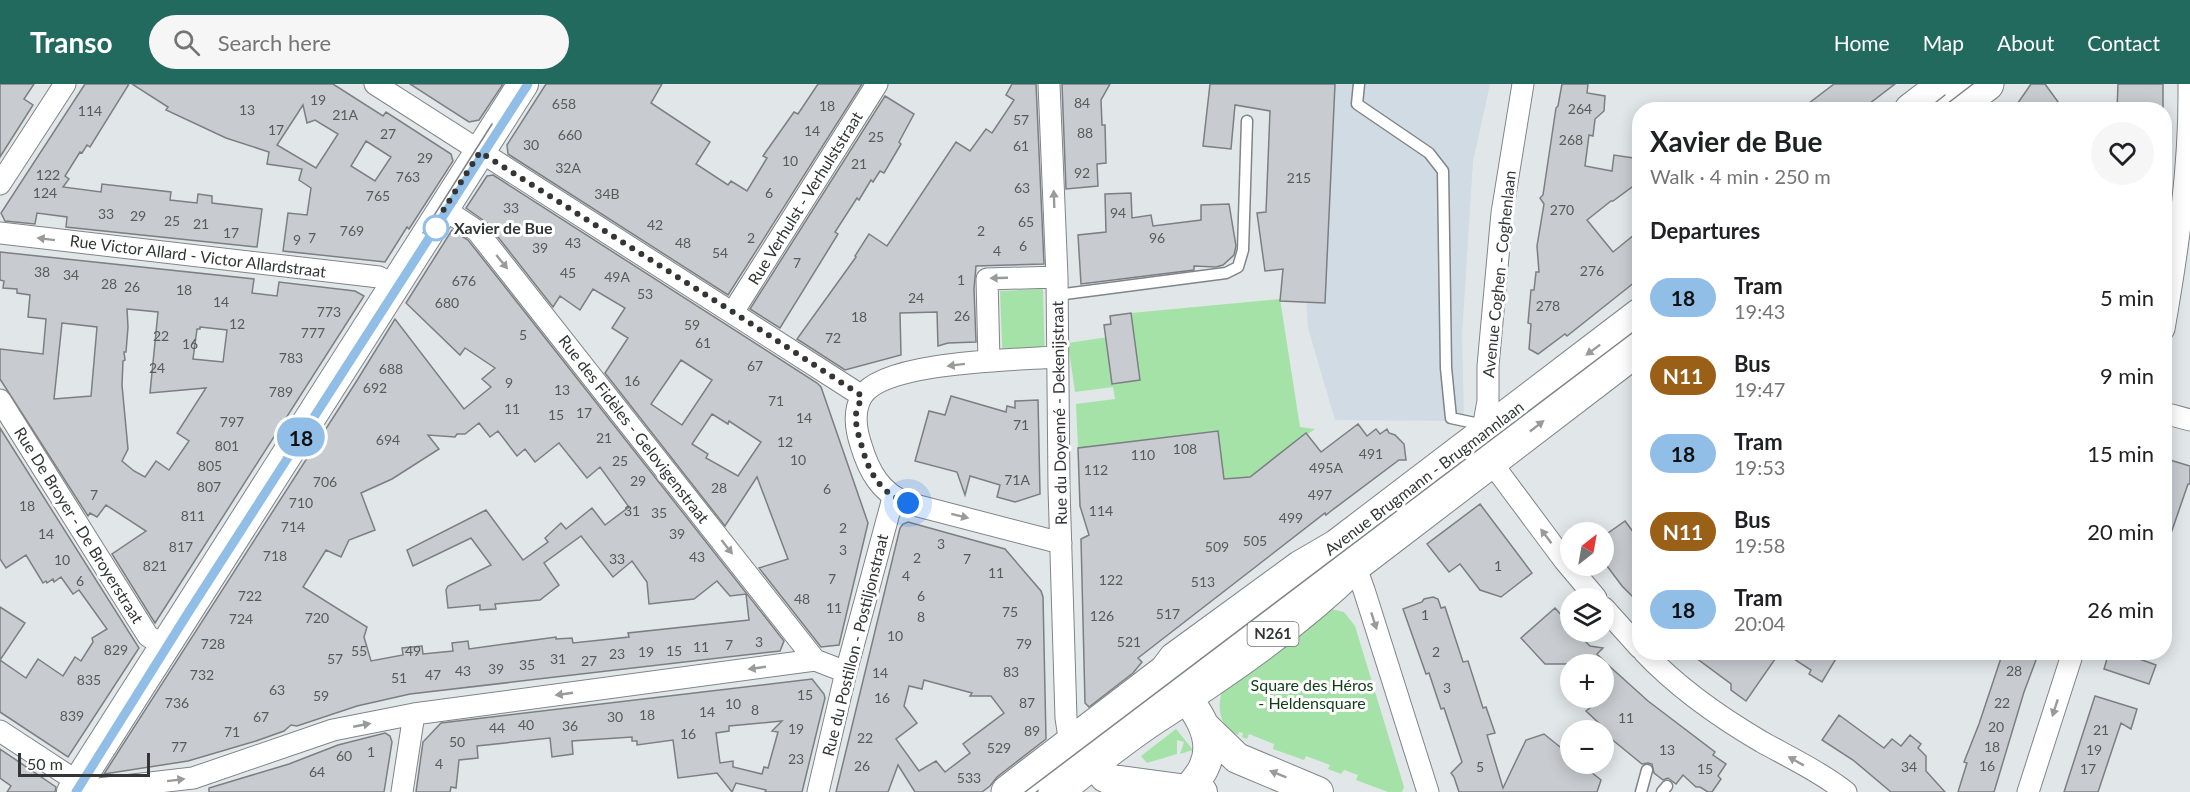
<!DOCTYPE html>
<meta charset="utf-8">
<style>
:root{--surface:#fff;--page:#f6f6f6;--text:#202124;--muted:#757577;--accent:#22695e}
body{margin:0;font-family:Lato,sans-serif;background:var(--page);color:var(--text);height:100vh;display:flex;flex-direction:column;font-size:22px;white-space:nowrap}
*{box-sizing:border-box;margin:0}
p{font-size:20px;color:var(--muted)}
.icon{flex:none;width:33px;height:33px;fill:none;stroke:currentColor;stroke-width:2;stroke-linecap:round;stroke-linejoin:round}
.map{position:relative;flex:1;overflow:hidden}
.drawer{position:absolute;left:1632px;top:18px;width:540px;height:558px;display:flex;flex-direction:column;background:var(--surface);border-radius:24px;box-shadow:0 3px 15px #0003}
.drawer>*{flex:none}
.badge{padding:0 12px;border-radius:20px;font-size:21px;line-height:39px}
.needle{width:39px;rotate:31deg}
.buttons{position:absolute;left:1560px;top:438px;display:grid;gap:12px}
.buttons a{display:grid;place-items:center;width:54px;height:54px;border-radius:50%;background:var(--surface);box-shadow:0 3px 15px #0003;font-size:30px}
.scale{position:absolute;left:18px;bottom:15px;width:132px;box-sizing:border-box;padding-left:6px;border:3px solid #333536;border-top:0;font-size:16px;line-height:21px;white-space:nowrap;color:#333536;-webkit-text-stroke:4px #fff;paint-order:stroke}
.you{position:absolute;width:30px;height:30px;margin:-15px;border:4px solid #fff;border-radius:50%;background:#1a73e8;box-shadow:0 0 0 9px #1a73e833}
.map>.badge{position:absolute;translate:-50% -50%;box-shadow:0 0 0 3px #fff}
h2{padding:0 18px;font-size:22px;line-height:54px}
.round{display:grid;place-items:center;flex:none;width:63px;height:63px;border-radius:32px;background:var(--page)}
.overview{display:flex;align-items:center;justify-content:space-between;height:102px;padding:0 18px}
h1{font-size:28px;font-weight:700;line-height:45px}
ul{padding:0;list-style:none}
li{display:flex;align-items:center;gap:18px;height:78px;padding:0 18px}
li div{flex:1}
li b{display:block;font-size:22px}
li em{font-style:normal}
li .badge{min-width:66px;font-weight:700;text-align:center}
header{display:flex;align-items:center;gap:36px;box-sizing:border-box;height:84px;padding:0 30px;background:var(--accent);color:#fff}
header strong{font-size:28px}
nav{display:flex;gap:33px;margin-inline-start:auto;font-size:21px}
.search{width:420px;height:54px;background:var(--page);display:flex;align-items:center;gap:15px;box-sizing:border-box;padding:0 21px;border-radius:33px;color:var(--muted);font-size:22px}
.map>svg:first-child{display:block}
</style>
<header>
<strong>Transo</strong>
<div class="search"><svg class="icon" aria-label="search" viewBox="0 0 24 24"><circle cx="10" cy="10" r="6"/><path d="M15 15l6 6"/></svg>Search here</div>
<nav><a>Home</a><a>Map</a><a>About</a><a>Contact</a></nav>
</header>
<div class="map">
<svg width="2190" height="708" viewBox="0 0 2190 708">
<rect width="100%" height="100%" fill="#e1e6e9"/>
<path fill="#d0dbe4" d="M1249 0H1490L1473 77 1462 250 1464 337 1335 336 1308 244 1294 28Z"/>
<path fill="#a5e2a8" d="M1043 205 1045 281 1003 283 1000 207Z
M1280 215 1300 343 1315 345 1308 350 1306 349 1250 393 1150 401 1218 347 1078 364 1076 320 1115 315 1113 303 1075 308 1068 259 1108 253 1112 300 1139 297 1131 229Z
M1331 525 1344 528 1355 542 1404 703 1402 708H1388L1356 696 1358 691 1344 686 1341 690 1328 685 1330 681 1306 672 1304 676 1273 665 1274 660 1249 650 1247 655 1242 653 1243 649 1239 648 1238 651C1218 643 1216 620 1224 603Z
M1176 645 1193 666 1180 670 1184 658 1177 656V670L1147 679 1141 672Z"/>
<path fill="#c8ccd0" stroke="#7b7f83" stroke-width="1.5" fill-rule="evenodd" d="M0 0H34L24 15 33 21 0 73Z
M85 0H129L90 63 87 61 82 69 80 68 65 92 69 95 63 103 101 108 102 100 171 108 170 116 197 119 198 110 212 112V119L262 125 257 163 66 143 67 133 37 129 35 140 5 137 1 129Z
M132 0H333L383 32 386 28 451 70 453 77 409 145 407 143 385 178 283 167 288 129 307 131 311 104 299 96 302 85 267 80 269 68 226 54 166 26 168 23ZM303 21 307 39 315 36 338 50 316 84 277 61ZM366 57 391 73 375 97 351 82Z
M410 0H503L479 36 469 38Z
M546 0H662L651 19 710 58 696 80 728 101 731 97 747 107 767 74 763 72 794 28 798 30 818 0H862L728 211 508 70 507 61Z
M1012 0H1036L1044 180 976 182 974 205 976 258 948 259 938 262 937 228 900 229 901 271 845 286 797 255 856 173 855 172 869 150 887 162 956 58 970 67 986 45 992 49 1014 16 1006 11Z
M1062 0H1110L1101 16 1102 41H1105L1106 79 1097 80 1098 102 1066 105Z
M1210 0H1335L1325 219 1280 217 1283 185 1265 187 1257 129 1266 128 1270 27 1235 21 1231 65 1203 62Z
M1562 0H1588L1587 9 1605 12 1604 27 1595 35 1593 52 1589 51 1585 82 1612 87 1614 71 1640 75V97L1613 117H1611L1587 136 1613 168 1640 146V194L1567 252 1565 250 1538 270 1529 265 1531 240 1528 239 1531 206H1534L1536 188H1539L1537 162 1544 120 1540 114 1543 111 1556 24 1558 22Z
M1834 0H1895L1861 26H1800Z
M2031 0H2045L2064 26H2013Z
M2118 0H2163V26H2117Z
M885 12 914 30 899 58 901 60 884 89 880 87 873 98 871 96 859 116 857 114 835 148 838 150 780 244 750 225Z
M493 91 817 299 821 303 868 439 839 561 821 563 759 484 788 475 757 393 725 442 605 289 628 254 612 244 625 224 593 205 580 226 560 212 553 223 487 139 466 124 487 92ZM681 276 712 296 682 341 651 320ZM712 330 728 340 729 337 761 358 738 392 706 374 708 370 692 360Z
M1131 109 1132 134 1151 131 1153 142 1201 136V121L1229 120 1236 162 1234 171 1223 181 1216 183 1194 182V186L1081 200 1078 151 1106 148 1105 110Z
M452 146 468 156 784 557 780 567 410 610 357 622 297 642 291 641 284 647 256 657 188 677 104 690 356 298 395 235 464 325 491 303 482 295 495 284 465 264 460 271 406 219ZM479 339 490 353 498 347 517 372 525 365 535 378 559 359 587 394 600 383 629 423 605 441 592 424 566 445 561 439 545 454 548 458 523 476 486 426 407 466 413 482 471 454 491 481 448 502 446 506 448 524 480 521V526L496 525 495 520 540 516 559 501 544 479 581 452 613 493 632 477 647 498 649 520 694 515 717 497 730 512 746 510 749 536 628 549 629 553 573 559 572 554 556 555V553L469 565 468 557 452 559 453 567 423 570 422 562 402 564 403 571 371 577 364 553 367 543 303 503 326 466 341 473 349 456 375 446 361 409 392 395 439 365 428 351 455 353 457 350H465Z
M0 168 254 195 252 209 277 212 279 198 355 207 364 212 155 539 112 470 146 447 106 421 97 433 90 429 88 432 0 295V265L43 270 46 235 28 233 30 211 17 209V205L3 204 4 197 0 196ZM127 225 158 228 150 309 206 304 177 349 189 357 169 386 156 377 145 393 134 387 122 377 128 365 122 301 123 277 125 276 124 268H126L128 243ZM62 239 97 243 91 312 54 315ZM200 243 227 246 223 278 193 275 197 245H200Z
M1131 229 1140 296 1112 300 1104 241 1111 240 1110 232Z
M951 312 1006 328 1007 322 1015 324V317L1038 316 1040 410 1015 418 997 413 1000 401 970 392 965 411 957 388 915 377 929 327 945 331Z
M1358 340 1367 352 1376 345 1380 350 1387 345 1389 349 1395 351 1404 360 1406 376H1399L1331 427 1326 431 1325 429 1138 574 1142 578 1133 589 1089 623 1085 619 1081 455 1089 451 1080 422 1078 364 1218 347 1224 395 1250 393 1306 349 1321 368Z
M0 344 139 564 68 673 0 628V523L25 539 0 576 26 594 38 575 63 592 75 573 81 577 93 558 92 554 107 545 79 506 73 510 61 493 54 498 53 495 47 499 46 497 43 499 26 471 6 484 0 475Z
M2170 376 2190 382V400H2188L2167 461H2164V394Z
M1480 420 1532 489 1501 513 1480 506 1460 480 1449 488 1427 460Z
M1625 437 1640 457V520L1622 502 1604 478V452Z
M908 438 1005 465 1041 507 1043 513 1046 655 997 693 990 702 982 708H915L898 681 888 708H836L900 444 903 440ZM924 596 972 609 970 612H991L1004 629 963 660 970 669 945 688 936 677 919 687 896 655 917 639 904 622 909 602 922 605Z
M1433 513 1438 515 1441 524 1445 523 1463 578 1468 577 1483 624 1486 623 1495 649 1487 651 1503 704 1526 656 1544 650 1570 671V680H1581L1601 696 1597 708H1459L1454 693 1451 689 1462 678 1444 624 1441 625 1429 589 1426 590 1403 525 1422 518 1424 515Z
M1555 524 1570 541V548H1576L1590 562 1603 564 1597 570 1607 580 1648 617 1715 668 1713 671 1726 680 1718 692 1721 695 1712 708H1708L1700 703H1696L1683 691 1676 700 1668 694 1663 696 1654 689 1652 680 1648 679 1642 680 1604 649V646L1598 644 1601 641 1586 627 1591 623 1582 614H1604V580H1545L1521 554Z
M1688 568H1780L1746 617 1731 606V600Z
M1783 568H1840L1822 598 1809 590 1811 586Z
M2003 568H2039L2024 608 1994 708H1958L1967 679 1964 678 1979 640Z
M2109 568H2120L2156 581 2149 600 2104 585Z
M812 595 824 610 825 614 802 708H765L766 706 736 699 732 708 717 689 678 694 673 656 637 661V657H632V653L572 657 573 670 552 673 550 654 477 662 478 674 459 676 456 704 451 703 450 708H416L423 658 441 639ZM782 637 772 647 778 648 768 684 764 683 762 690 733 683V677L720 679 716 649 729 647V642Z
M2095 612 2137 625 2131 645 2121 639 2098 708H2064Z
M1839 631 1884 664 1892 655 1901 662 1910 651 1921 660 1918 664 1926 672V687L1945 708H1891L1853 676 1822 656Z
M385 649 390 652 392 658 384 708H209V704L289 680 338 661Z
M0 665 56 703 55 708H7L11 702 0 694Z"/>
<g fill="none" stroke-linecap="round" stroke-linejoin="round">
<g stroke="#808588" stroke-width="13">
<path id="service" d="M1359 0 1357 20 1429 69 1443 87 1446 284 1451 334 1484 341
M1057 211 1226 189 1238 183 1243 166 1247 37
M1177 597 1318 491
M1641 708 1647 686
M1662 708 1667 702"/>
</g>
<g stroke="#808588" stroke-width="23">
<path id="minor" d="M375 0 862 312
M1049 0 1057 193 1059 404 1066 634 1068 647 1075 656
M1523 0 1502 129 1488 282V317L1482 350 1486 368 1491 378 1564 476 1596 514
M0 100 65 0
M444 125 477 147 815 576
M0 149 379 193 394 202
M733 228 877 0
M2164 245C2178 165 2190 82 2189 0
M1056 273C1016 276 884 277 862 312 853 327 856 346 861 361 869 388 881 409 907 419L1061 459
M989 277 987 195 1057 193
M0 316 148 552 164 562
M2164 329 2190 336
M1348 473 1355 481 1364 506 1428 708
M1604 524 1640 564
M1644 568C1677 603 1721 634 1762 658 1791 674 1820 688 1846 708
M0 647 90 706 193 694 333 646 414 630 815 576 846 588
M402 708 414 630
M818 708 846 588 893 414
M2028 708 2073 568"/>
</g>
<g stroke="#808588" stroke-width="32">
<path id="secondary" d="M1171 594C1189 617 1220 650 1204 683 1201 691 1193 699 1188 706
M1205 643 1237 674 1318 708
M1078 659 1105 693 1113 696 1202 708
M72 708 523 0"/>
</g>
<g stroke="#808588" stroke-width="35">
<path id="primary" d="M1911 26 1945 0
M1953 26 1987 0
M1008 708 1166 587 1175 575 1301 483 1337 462 1640 231
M1055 708C1089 682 1122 654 1158 631 1227 586 1296 539 1355 481L1640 263"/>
</g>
<use href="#service" stroke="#fff" stroke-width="10"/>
<use href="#minor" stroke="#fff" stroke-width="21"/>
<use href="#secondary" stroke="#fff" stroke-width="30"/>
<use href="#primary" stroke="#fff" stroke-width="33"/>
<path stroke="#818486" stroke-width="1.5" d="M1926 26 1945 11
M1939 26 1973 0
M423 149 492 40
M76 708 176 549 528 0
M1025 708 1640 243"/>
</g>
<defs><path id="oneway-solid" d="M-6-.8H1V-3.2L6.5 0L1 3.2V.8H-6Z" transform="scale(1.5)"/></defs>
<g fill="#999a9a">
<use href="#oneway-solid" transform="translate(1054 115) rotate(-92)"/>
<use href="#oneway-solid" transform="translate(46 155) rotate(-173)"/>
<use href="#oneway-solid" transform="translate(502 178) rotate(51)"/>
<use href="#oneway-solid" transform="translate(999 194) rotate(178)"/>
<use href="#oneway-solid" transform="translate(1593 266) rotate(143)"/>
<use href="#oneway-solid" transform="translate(956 281) rotate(173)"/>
<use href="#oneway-solid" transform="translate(1537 342) rotate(-38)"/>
<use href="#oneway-solid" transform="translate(960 432) rotate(14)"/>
<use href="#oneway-solid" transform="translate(1546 452) rotate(-127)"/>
<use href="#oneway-solid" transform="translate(727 463) rotate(52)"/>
<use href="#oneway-solid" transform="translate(1374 537) rotate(72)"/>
<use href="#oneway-solid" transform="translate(757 584) rotate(172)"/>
<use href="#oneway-solid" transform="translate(564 610) rotate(172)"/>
<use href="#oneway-solid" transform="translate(2055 624) rotate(108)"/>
<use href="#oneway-solid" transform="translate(362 641) rotate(-11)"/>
<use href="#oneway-solid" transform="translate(1796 677) rotate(-151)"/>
<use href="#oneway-solid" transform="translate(1278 690) rotate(-158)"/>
<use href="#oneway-solid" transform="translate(176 696) rotate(-7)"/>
</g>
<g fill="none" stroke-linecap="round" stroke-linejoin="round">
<g stroke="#fff" stroke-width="14">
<path id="line" d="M76 708 188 529 528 0"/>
</g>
<use href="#line" stroke="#91bee7" stroke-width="9"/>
<path stroke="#333536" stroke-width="6" stroke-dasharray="0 10.8" d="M436 144 434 141 480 68 733 228 862 312C860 318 857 324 856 330 855 341 859 353 862 363 869 389 881 410 908 419"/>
</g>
<circle fill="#fff" stroke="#91bee7" stroke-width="3" cx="436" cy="144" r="12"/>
<g text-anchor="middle" stroke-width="6" stroke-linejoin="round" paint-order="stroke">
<g font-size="14" fill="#585b5c">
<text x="318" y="21">19</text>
<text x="1082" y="24">84</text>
<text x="564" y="25">658</text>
<text x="827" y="27">18</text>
<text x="1580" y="30">264</text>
<text x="247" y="31">13</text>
<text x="90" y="32">114</text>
<text x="345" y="36">21A</text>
<text x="1021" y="41">57</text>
<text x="276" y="51">17</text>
<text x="812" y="52">14</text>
<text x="1085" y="54">88</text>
<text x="388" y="55">27</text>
<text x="570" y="56">660</text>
<text x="876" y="58">25</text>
<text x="1571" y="61">268</text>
<text x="531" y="66">30</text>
<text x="1021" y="67">61</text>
<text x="425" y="79">29</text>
<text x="790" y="82">10</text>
<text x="859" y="85">21</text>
<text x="568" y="89">32A</text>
<text x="1082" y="94">92</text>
<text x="48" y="96">122</text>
<text x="408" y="98">763</text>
<text x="1299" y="99">215</text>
<text x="1022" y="109">63</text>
<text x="45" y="114">124</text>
<text x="769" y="114">6</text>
<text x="607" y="115">34B</text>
<text x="378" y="117">765</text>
<text x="511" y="129">33</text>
<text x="1562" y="131">270</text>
<text x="1118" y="134">94</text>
<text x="106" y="135">33</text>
<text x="138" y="137">29</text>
<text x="172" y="142">25</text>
<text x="1026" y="143">65</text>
<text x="201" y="145">21</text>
<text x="655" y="146">42</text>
<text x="352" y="152">769</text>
<text x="981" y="152">2</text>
<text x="231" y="154">17</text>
<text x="312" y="159">7</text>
<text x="751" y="159">2</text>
<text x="1157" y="159">96</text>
<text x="297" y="161">9</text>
<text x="573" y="164">43</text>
<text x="683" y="164">48</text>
<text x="1023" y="167">6</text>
<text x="540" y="169">39</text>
<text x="997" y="172">4</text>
<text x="720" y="174">54</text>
<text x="797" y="184">7</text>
<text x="1592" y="192">276</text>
<text x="42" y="193">38</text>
<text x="568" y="194">45</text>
<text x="71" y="196">34</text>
<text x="617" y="198">49A</text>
<text x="961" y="201">1</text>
<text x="464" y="202">676</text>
<text x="109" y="205">28</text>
<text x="132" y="208">26</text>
<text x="184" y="211">18</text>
<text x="645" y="215">53</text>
<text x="916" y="219">24</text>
<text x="221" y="223">14</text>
<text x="447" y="224">680</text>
<text x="1548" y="227">278</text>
<text x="329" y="233">773</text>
<text x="962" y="237">26</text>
<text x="859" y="238">18</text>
<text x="237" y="245">12</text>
<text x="692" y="246">59</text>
<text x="313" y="254">777</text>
<text x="523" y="256">5</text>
<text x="161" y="257">22</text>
<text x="833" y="259">72</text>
<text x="703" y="264">61</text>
<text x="190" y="265">16</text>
<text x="291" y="279">783</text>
<text x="755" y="287">67</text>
<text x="157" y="289">24</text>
<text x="391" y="290">688</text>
<text x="632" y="302">16</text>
<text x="509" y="304">9</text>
<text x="375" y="309">692</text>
<text x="562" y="311">13</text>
<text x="281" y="313">789</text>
<text x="776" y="322">71</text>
<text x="512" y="330">11</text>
<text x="584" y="334">17</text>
<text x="556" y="336">15</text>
<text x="804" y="339">14</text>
<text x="232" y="343">797</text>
<text x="1021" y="346">71</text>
<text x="604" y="359">21</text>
<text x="388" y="361">694</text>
<text x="785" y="363">12</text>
<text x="227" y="367">801</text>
<text x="1185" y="370">108</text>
<text x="1371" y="375">491</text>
<text x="1143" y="376">110</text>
<text x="798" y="381">10</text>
<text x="620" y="382">25</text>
<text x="210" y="387">805</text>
<text x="1326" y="389">495A</text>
<text x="1096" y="391">112</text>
<text x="1017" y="401">71A</text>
<text x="638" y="402">29</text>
<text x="325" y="403">706</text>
<text x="209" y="408">807</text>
<text x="719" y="409">28</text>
<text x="827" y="410">6</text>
<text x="94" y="416">7</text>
<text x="1320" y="416">497</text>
<text x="301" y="424">710</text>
<text x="27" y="427">18</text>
<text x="632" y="432">31</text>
<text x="1101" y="432">114</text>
<text x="659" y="434">35</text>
<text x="193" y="437">811</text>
<text x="1291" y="439">499</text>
<text x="293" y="448">714</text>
<text x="843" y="449">2</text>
<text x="46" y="455">14</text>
<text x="677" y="455">39</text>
<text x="1255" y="462">505</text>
<text x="941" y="465">3</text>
<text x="181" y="468">817</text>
<text x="1217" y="468">509</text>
<text x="843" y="471">3</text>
<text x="275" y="477">718</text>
<text x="697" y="478">43</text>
<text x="917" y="479">2</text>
<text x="617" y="480">33</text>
<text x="967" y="480">7</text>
<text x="62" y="481">10</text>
<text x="155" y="487">821</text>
<text x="1498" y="487">1</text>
<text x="996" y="494">11</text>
<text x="906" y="497">4</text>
<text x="832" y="500">7</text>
<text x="1111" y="501">122</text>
<text x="80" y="502">6</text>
<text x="1203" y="503">513</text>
<text x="250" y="517">722</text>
<text x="921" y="517">6</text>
<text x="802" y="520">48</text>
<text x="834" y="529">11</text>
<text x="1010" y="533">75</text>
<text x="1168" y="535">517</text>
<text x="1425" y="536">1</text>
<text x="1102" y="537">126</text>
<text x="921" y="538">8</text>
<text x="317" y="539">720</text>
<text x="241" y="540">724</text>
<text x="895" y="557">10</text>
<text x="759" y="563">3</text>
<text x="1129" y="563">521</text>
<text x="213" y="565">728</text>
<text x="1024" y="565">79</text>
<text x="729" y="566">7</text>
<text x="701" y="568">11</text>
<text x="116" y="571">829</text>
<text x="359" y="572">55</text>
<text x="413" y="572">49</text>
<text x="674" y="572">15</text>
<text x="646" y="573">19</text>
<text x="1436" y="573">2</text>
<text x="617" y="575">23</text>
<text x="335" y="580">57</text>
<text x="558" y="580">31</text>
<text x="589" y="582">27</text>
<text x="527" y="586">35</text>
<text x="496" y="590">39</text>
<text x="463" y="592">43</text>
<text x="2014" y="592">28</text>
<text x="1011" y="593">83</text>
<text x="880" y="594">14</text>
<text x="202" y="596">732</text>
<text x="433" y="596">47</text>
<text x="399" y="599">51</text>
<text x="89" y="601">835</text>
<text x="1447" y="609">3</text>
<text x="277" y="611">63</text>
<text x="805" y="616">15</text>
<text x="321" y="617">59</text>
<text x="882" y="619">16</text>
<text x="177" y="624">736</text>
<text x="1027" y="624">87</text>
<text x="2002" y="624">22</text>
<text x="733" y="625">10</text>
<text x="755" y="631">8</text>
<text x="707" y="633">14</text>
<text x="647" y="636">18</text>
<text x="72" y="637">839</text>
<text x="261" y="638">67</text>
<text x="615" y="638">30</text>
<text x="1626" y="639">11</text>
<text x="526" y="646">40</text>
<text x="570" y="647">36</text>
<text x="1996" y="648">20</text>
<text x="497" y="649">44</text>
<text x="796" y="650">19</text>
<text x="2101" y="651">21</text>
<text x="1032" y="652">89</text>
<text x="232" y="653">71</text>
<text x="688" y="655">16</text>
<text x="865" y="659">22</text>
<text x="457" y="663">50</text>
<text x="179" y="668">77</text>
<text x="1992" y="668">18</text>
<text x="999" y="669">529</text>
<text x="1667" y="671">13</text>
<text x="2094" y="671">19</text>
<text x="371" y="673">1</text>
<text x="344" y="677">60</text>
<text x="796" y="680">23</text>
<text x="439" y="685">4</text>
<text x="862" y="687">26</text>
<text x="1987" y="687">16</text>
<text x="1480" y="688">5</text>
<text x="1909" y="688">34</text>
<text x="1705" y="690">15</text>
<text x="2088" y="690">17</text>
<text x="317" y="693">64</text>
<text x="969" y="699">533</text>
</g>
<rect fill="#fff" stroke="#707272" stroke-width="1.5" x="1247.5" y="538" width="51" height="24" rx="4.5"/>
<g font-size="15" font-weight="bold" fill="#333536">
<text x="1273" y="555">N261</text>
</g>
<g font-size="16" fill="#333536" stroke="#fff">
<text transform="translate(805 114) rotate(-58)" y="6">Rue Verhulst - Verhulststraat</text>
<text transform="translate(198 172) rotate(7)" y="6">Rue Victor Allard - Victor Allardstraat</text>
<text transform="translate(1499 190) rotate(-84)" y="6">Avenue Coghen - Coghenlaan</text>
<text transform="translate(1059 329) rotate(-91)" y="6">Rue du Doyenné - Dekenijstraat</text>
<text transform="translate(634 345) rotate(52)" y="6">Rue des Fidèles - Gelovigenstraat</text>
<text transform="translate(1424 394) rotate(-37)" y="6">Avenue Brugmann - Brugmannlaan</text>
<text transform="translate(79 441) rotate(58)" y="6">Rue De Broyer - De Broyerstraat</text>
<text transform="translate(855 561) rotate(-76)" y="6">Rue du Postillon - Postiljonstraat</text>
</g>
<g font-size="16" font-weight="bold" fill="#333536" stroke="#fff" text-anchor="start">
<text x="454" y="150">Xavier de Bue</text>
</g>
<g font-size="16" fill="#103d16" stroke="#fff">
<text x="1312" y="607">Square des Héros<tspan x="1312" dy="18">- Heldensquare</tspan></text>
</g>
</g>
</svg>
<div class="buttons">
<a><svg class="needle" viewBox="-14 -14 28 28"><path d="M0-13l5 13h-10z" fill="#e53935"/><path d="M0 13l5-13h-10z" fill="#757577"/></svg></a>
<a><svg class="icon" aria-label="layers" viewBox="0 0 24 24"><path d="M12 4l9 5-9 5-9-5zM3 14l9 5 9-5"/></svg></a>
<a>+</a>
<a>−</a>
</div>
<div class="scale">50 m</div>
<div class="you" style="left:908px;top:419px"></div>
<b class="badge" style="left:301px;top:353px;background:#91bee7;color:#111">18</b>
<section class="drawer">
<div class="overview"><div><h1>Xavier de Bue</h1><p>Walk · 4 min · 250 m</p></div><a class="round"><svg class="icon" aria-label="heart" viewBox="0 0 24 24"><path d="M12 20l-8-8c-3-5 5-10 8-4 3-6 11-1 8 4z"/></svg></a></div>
<h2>Departures</h2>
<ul>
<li><span class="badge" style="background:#91bee7;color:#111">18</span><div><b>Tram</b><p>19:43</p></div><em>5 min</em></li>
<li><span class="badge" style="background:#9b6018;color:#fff">N11</span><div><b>Bus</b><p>19:47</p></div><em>9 min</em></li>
<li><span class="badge" style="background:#91bee7;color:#111">18</span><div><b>Tram</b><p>19:53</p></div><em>15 min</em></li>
<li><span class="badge" style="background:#9b6018;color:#fff">N11</span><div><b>Bus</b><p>19:58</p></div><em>20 min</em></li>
<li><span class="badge" style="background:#91bee7;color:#111">18</span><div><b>Tram</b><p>20:04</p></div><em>26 min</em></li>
</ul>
</section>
</div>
